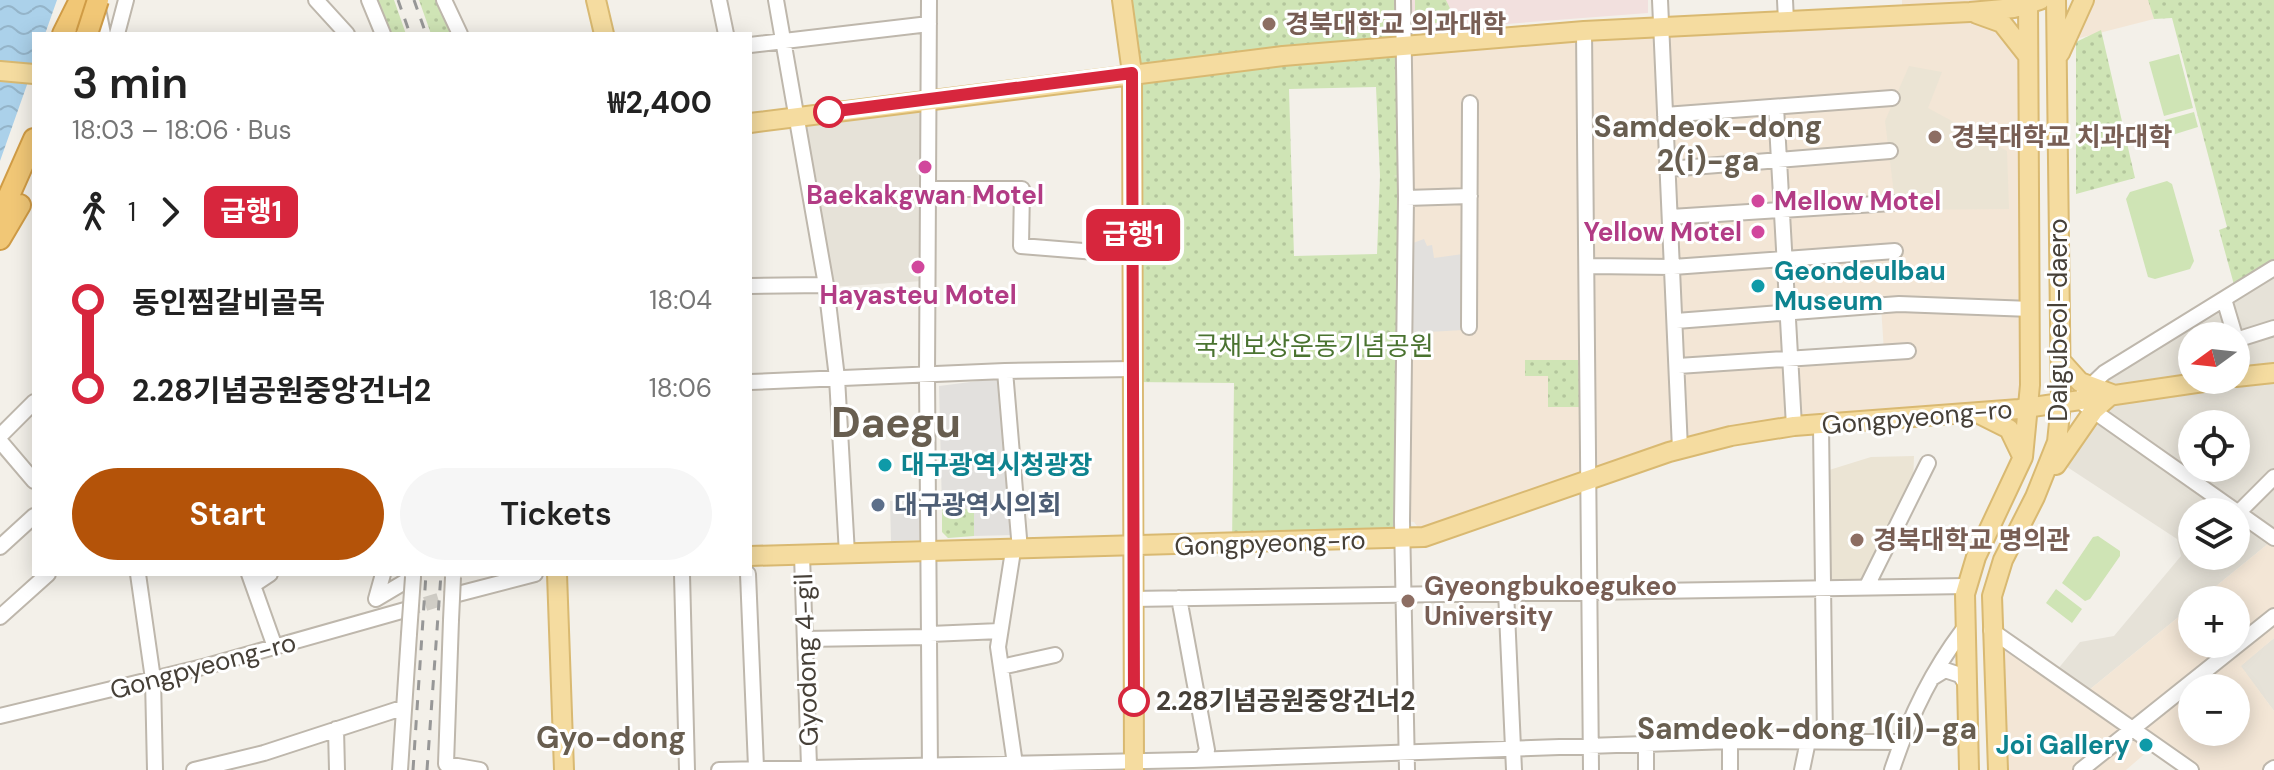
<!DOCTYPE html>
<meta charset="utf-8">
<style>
:root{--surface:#fff;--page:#f6f6f6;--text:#222;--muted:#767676;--accent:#b45309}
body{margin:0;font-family:"DM Sans","Noto Sans KR",sans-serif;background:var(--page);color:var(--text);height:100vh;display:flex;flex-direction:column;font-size:30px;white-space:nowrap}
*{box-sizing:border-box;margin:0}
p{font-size:26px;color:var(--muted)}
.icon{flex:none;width:44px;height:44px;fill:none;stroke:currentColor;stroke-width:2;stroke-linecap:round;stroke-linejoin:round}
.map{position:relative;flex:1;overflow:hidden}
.details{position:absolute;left:32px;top:32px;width:720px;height:544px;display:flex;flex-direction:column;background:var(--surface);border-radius:0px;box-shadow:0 4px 20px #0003}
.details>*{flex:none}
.badge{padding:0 16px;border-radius:12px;font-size:28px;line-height:52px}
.needle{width:52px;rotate:255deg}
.fabs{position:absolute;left:2178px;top:322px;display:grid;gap:16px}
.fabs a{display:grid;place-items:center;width:72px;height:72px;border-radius:50%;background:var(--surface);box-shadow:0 4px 20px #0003;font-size:40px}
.map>.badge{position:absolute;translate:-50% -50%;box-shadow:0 0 0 4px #fff}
.legs{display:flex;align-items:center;gap:12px;height:88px;padding:0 40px;font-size:26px}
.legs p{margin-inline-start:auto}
.summary{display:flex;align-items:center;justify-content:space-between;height:136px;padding:0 40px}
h1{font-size:44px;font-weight:600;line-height:60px}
.primary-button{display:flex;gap:16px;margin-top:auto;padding:16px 40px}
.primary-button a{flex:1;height:92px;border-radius:48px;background:var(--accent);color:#fff;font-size:32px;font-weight:600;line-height:92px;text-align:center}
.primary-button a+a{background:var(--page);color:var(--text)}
ul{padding:0 40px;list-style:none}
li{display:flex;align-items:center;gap:28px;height:88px;font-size:30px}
li i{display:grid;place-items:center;width:12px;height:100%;margin:0 10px;background:currentColor}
li i::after{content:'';width:20px;height:20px;margin:-10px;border:6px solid;border-radius:50%;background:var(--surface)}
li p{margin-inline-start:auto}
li:first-child i{background:linear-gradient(#0000 50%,currentColor 0)}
li:last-child i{background:linear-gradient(currentColor 50%,#0000 0)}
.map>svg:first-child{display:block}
</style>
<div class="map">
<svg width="2274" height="770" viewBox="0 0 2274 770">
<defs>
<pattern id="grass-dots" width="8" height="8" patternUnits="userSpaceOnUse" patternTransform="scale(2)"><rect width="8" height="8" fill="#cfe4b5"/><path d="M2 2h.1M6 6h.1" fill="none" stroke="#b3c59c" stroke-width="1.8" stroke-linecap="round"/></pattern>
<pattern id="water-waves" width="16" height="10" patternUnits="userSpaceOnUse" patternTransform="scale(2)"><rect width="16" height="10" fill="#abd1ea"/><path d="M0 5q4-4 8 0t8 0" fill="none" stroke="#94b4c9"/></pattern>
</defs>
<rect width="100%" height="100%" fill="#f3f0e9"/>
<path fill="#e6e2d8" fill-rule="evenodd" d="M922 107 923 281 831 287 802 126Z
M2274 268V539L2199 600H2192V606L2083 695 2053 675 2080 642 2114 636 2181 556 2177 539 2058 461 2094 410 2090 387ZM2192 336H2236V380H2192ZM2192 424H2236V468H2192ZM2192 512H2236V556H2192Z
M2274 638V711L2240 666Z"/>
<path fill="#f3e6d6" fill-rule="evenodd" d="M1902 0H2028L1992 19 2028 56V408L1731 436 1422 533 1414 522 1402 521V49L1902 15ZM1881 306 1884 352 1790 359 1788 313Z
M2084 0H2149L2154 19 2064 42Z
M2274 539V638L2241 666 2274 711V765L2268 770H2191L2155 745 2126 770H1997L1991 630 2083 695 2192 606V644H2236V600H2199ZM2192 688H2236V732H2192Z"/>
<path fill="#ebe4d4" d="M1909 66 1942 72 1928 108 2007 151 2009 209 1896 210 1885 121Z
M1914 456 1913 484 1867 582 1827 581 1826 471 1871 457Z"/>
<path fill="#f2e0de" d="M1410 0H1648V13L1415 31 1410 26Z"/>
<path fill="url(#grass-dots)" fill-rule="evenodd" d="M377 0H394L406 34H392Z
M419 0H437L454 34H431Z
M1122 0H1403L1406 175 1393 176 1406 177 1403 539 1232 544 1234 383 1133 382ZM1376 87 1380 176 1377 254 1294 256 1289 89Z
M1415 0H1446L1456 21 1426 24 1415 15Z
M2148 0H2274V268L2236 292 2219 230 2227 227 2172 18 2154 19Z
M2101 30 2135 178 2076 194V42Z
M1525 360H1579V407H1548V376H1525Z
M942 509H974V536L948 538 942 532Z"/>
<path fill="#cfe4b5" d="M2179 54 2193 108 2164 116 2149 62Z
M2194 112 2198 127 2169 136 2165 120Z
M2167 181 2172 184 2194 261 2190 269 2155 279 2148 277 2126 199 2130 192Z
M2098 536 2120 551V556L2090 599 2085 601 2062 583 2093 537Z
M2056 589 2082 609 2072 623 2046 603Z"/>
<path fill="#e2e0dd" d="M1424 239 1427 246 1432 245 1434 258 1463 254V330L1412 333 1413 243Z
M1002 378 1013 535 974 536V509H942L939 386Z
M920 499 919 540 891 541 890 501Z"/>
<path fill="url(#water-waves)" d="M0 0H57L45 34H34V65L0 161Z"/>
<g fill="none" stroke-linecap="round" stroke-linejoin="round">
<path stroke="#d0cdc6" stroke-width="14" stroke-dasharray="14 7" stroke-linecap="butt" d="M405 610 458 594"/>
<g stroke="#beb7ac" stroke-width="18">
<path id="minor" d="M316 0 347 34
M369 0 383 34
M444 0 460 34
M719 0 726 34
M776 0 826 285 837 378 847 554
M929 0 927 376 930 770
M1403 0 1406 198 1402 521 1407 770
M1660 0 1680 449
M1785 0 1786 21
M97 4 103 34
M1584 31 1591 770
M117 34 126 0
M750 45 929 24
M1776 107 1794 426
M1665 115 1892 98
M1668 169 1890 151
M929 189H1022L1021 246 1133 255
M1406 198 1470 196
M1671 217 1892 203
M1589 266 1673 267 1895 251
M750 286 826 285
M2224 299 2235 336
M1676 321 1899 304 2031 309
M1469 327 1470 103
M1678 366 1908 351
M1005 371 1133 369
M2240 377 2236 340 2274 328
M750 382 1005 371 1020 550
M2084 392 2104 373 2274 268
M2085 405 2274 538
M1821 426 1825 741
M0 436 34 402
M0 441 34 481
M2238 513 2274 477
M0 547 34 516
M1013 551 998 647 1015 764
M802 555 809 766
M138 574 153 679 155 770
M249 574 275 647
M682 574 687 770
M748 574 756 767
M255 584 270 574
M1867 586 1928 463
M1506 591 1514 770
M458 594 535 574
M1179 598 1207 750 1202 759
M376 599 413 577
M376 599 383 574
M1132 599 1967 586
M0 617 48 574
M451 620 446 764 480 770
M1991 630 2191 770
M930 634 1000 631
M805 639 930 637
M1001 667 1055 655
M1932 678 1945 670 1960 675 1966 684
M0 716 207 666 405 610
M336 729 337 770
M1730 741V770
M1646 745V770
M194 770 264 753 402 708
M400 770 409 634
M719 770 1193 760 1730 741 1901 742
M1802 770 1808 741
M1892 770C1908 721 1932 671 1963 630
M2081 770 2274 616
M2271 770 2274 768"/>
</g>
<g stroke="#d9b971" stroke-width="22">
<path id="major" d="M596 0 604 34
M1122 0 1132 73 1134 770
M1977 14 2002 23 2028 56
M2060 53 2084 0
M0 71 34 74
M750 123 1283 56 1584 31 1970 12 2014 8 2040 0
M2236 377 2274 373
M1981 415 2009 429 2022 456
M2056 465 2094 410 2112 394 2080 382 2062 362
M750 556 1424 537 1669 452 1731 436 1794 426 2019 409 2217 380
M557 574 564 770
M1969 770 1965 594 1976 557 2023 457 2030 385 2028 0
M1998 770 1992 596 2003 560 2035 497 2057 442 2061 403 2056 0"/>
</g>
<g stroke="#d09c46" stroke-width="24">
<path id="highway" d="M63 34 80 0
M0 216 34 139
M0 239 20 205"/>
</g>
<use href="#minor" stroke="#fff" stroke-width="14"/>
<use href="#major" stroke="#f5dca0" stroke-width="18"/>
<use href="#highway" stroke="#f1c776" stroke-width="20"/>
<path stroke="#979797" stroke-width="3" stroke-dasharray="10 10" stroke-linecap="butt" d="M398 0 410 34
M414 0 426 34
M413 770 426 574
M427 770 441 574"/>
<g stroke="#beb7ac" stroke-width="18" stroke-linecap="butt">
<path id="minor-bridge" d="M451 620 453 577
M409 634 413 577"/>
</g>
<g stroke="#d09c46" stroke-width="24" stroke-linecap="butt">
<path id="highway-bridge" d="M87 34 98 0"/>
</g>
<use href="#minor-bridge" stroke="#fff" stroke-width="14"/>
<use href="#highway-bridge" stroke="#f1c776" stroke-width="20"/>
</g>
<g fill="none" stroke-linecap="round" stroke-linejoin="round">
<g stroke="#fff" stroke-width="18">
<path id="line-1" d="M829 112 1132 73 1134 701"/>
</g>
<use href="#line-1" stroke="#d7263d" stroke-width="12"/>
</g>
<g fill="#8d6e63" stroke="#fff" stroke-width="3">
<circle cx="1269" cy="24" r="8"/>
<circle cx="1935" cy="137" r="8"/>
<circle cx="1857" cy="540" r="8"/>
<circle cx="1408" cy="601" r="8"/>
</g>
<g fill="#fff" stroke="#d7263d" stroke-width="4">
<circle cx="829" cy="112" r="14"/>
<circle cx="1134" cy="701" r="14"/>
</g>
<g fill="#d1479c" stroke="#fff" stroke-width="3">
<circle cx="925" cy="167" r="8"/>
<circle cx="1758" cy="201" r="8"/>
<circle cx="1758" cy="232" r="8"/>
<circle cx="918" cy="267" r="8"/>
</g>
<g fill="#0f9aa8" stroke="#fff" stroke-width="3">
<circle cx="1758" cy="286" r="8"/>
<circle cx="885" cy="465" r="8"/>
<circle cx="2146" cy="745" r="8"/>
</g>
<circle fill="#5c6f8a" stroke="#fff" stroke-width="3" cx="878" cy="505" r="8"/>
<g text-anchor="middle" stroke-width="6" stroke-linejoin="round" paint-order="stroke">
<g font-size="26" font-weight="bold" fill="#785e54" stroke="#fff" text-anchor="start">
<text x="1285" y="33">경북대학교 의과대학</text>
<text x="1951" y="146">경북대학교 치과대학</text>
<text x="1873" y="549">경북대학교 명의관</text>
<text x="1424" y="595">Gyeongbukoegukeo<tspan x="1424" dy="30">University</tspan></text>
</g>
<g font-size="26" font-weight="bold" fill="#b23c85" stroke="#fff">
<text x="925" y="204">Baekakgwan Motel</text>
<text x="1774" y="210" text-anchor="start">Mellow Motel</text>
<text x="1742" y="241" text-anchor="end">Yellow Motel</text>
<text x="918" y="304">Hayasteu Motel</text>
</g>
<g font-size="26" font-weight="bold" fill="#0d838f" stroke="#fff" text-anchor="start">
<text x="1774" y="280">Geondeulbau<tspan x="1774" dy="30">Museum</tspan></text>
<text x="901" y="474">대구광역시청광장</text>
<text x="2130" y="754" text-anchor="end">Joi Gallery</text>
</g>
<g font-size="26" fill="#464038" stroke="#fff">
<text transform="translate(2058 320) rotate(-90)" y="9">Dalgubeol-daero</text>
<text transform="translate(1917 417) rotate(-5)" y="9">Gongpyeong-ro</text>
<text transform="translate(1270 543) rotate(-2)" y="9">Gongpyeong-ro</text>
<text transform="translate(806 660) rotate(-92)" y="9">Gyodong 4-gil</text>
<text transform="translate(203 666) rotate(-15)" y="9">Gongpyeong-ro</text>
</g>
<g font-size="26" fill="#4a7330" stroke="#fff">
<text x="1314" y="355">국채보상운동기념공원</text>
</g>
<g font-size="26" font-weight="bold" fill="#4e5e75" stroke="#fff" text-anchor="start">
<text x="894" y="514">대구광역시의회</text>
</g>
<g font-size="26" font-weight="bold" fill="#464038" stroke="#fff" text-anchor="start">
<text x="1156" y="710">2.28기념공원중앙건너2</text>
</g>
<g font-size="30" font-weight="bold" fill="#685e50" stroke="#fff">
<text x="1708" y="137">Samdeok-dong<tspan x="1708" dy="34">2(i)-ga</tspan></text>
<text x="1807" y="739">Samdeok-dong 1(il)-ga</text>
<text x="611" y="748">Gyo-dong</text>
</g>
<g font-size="42" font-weight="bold" fill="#685e50" stroke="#fff">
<text x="896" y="437">Daegu</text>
</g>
</g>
</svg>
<div class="fabs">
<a><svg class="needle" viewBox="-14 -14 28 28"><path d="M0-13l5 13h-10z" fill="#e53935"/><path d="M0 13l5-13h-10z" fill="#767676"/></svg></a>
<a><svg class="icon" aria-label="locate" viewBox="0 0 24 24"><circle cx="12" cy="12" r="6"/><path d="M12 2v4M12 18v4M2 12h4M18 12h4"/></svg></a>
<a><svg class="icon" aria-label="layers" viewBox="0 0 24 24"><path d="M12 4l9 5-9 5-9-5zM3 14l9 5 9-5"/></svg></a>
<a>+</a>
<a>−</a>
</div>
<b class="badge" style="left:1133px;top:235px;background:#d7263d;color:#fff">급행1</b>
<section class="details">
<div class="summary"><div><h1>3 min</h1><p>18:03 – 18:06 · Bus</p></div><b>₩2,400</b></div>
<div class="legs"><svg class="icon" aria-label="walk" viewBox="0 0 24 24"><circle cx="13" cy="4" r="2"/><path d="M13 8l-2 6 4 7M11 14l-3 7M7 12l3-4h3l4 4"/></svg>1<svg class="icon" aria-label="forward" viewBox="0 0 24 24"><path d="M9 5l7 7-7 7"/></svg><b class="badge" style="background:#d7263d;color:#fff">급행1</b></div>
<ul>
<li><i style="color:#d7263d"></i><b>동인찜갈비골목</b><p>18:04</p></li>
<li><i style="color:#d7263d"></i><b>2.28기념공원중앙건너2</b><p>18:06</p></li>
</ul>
<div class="primary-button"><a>Start</a><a>Tickets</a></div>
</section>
</div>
